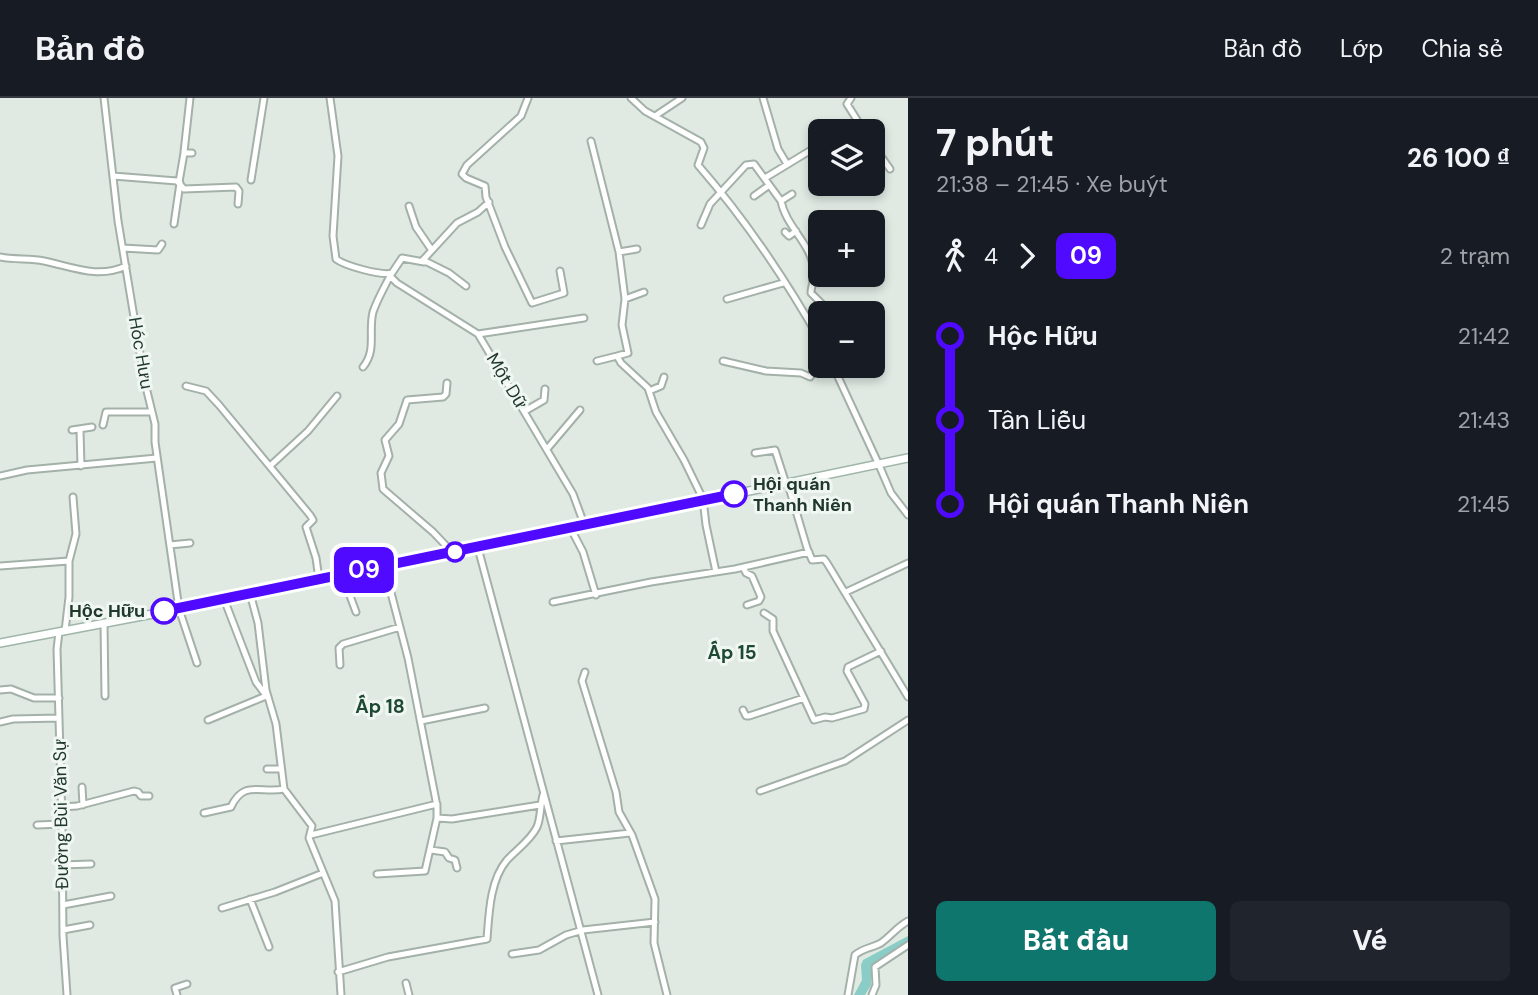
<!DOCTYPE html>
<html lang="vi">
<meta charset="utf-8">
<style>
:root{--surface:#171b24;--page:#20242c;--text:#f1f3f6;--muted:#9ea1a6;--line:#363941;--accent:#0f766e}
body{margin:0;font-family:"DM Sans",sans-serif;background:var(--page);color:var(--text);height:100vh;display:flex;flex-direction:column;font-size:26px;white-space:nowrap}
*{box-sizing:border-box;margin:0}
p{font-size:23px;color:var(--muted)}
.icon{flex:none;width:38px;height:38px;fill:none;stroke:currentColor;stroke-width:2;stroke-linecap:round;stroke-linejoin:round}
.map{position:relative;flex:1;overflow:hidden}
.sheet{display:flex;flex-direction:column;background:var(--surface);width:630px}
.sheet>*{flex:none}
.badge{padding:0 14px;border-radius:10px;font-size:24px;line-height:46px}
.controls{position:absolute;left:808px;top:21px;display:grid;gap:14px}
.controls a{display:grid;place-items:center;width:77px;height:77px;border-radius:10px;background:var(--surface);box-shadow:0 4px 10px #0003;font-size:35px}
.map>.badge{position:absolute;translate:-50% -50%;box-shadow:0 0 0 4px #fff}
.legs{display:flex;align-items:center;gap:10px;height:77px;padding:0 28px;font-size:23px}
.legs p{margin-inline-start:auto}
.overview{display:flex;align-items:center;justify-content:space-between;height:119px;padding:0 28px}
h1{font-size:38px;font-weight:800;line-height:52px}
.cta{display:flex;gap:14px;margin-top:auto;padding:14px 28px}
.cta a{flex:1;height:80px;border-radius:10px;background:var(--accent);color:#fff;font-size:28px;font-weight:800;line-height:80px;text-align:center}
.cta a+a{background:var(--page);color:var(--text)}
ul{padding:0 28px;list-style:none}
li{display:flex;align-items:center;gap:24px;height:84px;font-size:26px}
li i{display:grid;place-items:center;width:10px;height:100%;margin:0 9px;background:currentColor}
li i::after{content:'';width:18px;height:18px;margin:-9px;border:5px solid;border-radius:50%;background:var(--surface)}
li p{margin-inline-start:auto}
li:first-child i{background:linear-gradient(#0000 50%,currentColor 0)}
li:last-child i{background:linear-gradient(currentColor 50%,#0000 0)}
header{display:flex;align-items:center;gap:42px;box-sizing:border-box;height:98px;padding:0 35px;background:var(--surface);border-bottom:2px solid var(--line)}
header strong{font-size:33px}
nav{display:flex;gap:38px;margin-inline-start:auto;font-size:24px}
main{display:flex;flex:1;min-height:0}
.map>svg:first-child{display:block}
</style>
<header>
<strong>Bản đồ</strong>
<nav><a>Bản đồ</a><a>Lớp</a><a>Chia sẻ</a></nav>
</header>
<main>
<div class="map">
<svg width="908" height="897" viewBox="0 0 908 897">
<rect width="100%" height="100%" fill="#e0eae3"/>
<path fill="#8acdc6" d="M908 838V846L871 868V887L865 897H854L862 882 861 867 863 862Z"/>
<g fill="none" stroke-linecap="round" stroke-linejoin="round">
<g stroke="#a3b1a9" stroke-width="9">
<path id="minor" d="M104 0 118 123 145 285 155 326V344L179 511 197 565
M330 0 338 58 333 138 336 161C345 168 382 178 392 175L402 160 424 164
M528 0 521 18 467 67 462 76 466 80 485 88 486 99 505 149 532 205 564 195 560 173
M631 0 645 13 701 44 704 50 698 67C744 120 786 182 821 244
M763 0 778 51 787 66
M851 0 847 6 864 33
M655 18 682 0
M836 33 844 28 858 24
M591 43 619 154 625 201 622 227 628 255 617 258 621 265 648 290 656 314 684 362 703 401 706 427 716 474
M873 47 890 71
M184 54 190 0
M113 78 177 83 184 91 236 89 239 93 238 106
M765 80 821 46
M251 82 264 0
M179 84 184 55H192
M754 98 768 88
M781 103C786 129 812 146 814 173 815 181 811 188 811 195L831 215
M409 108 416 129 431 151
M174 126 180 85
M701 127 710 106 746 67 754 66 781 103 792 96
M785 134 789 138 796 133
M123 150 158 152 162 146
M619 154 637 151
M0 159C15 162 30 160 44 163 73 169 98 181 126 168
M389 177 397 185 478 236 573 396 584 426
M466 188 449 175 423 162 457 125 478 114 489 104
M625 201 644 194
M727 201 783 185
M478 236 584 220
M597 263 617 258
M723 263 766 273 801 275 810 279 813 275 815 245 819 241
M833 268 879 367 891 395 908 417
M363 269C377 252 368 234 373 214 377 202 384 190 390 178
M447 285 446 296 443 299 407 302 399 326 385 342 389 358 381 375 383 391 433 434 452 454
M186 288 206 293 219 307 310 417 313 422 306 429 316 460 319 481
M649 293 661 288 664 279
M525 313 544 302 545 291
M103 327 106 314H152
M72 332 92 329
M80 332 81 368
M547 351 580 312
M755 355 775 352 786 386
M270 368 308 333 337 298
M0 378 27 372 157 360
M788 386 807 450 812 462 824 461 827 465 908 599
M570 429 583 454 596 497
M170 447 190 445
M478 450 598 897
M69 463 76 436 73 399
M0 468 69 463V499L65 533
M743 469 746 475 752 478 761 499 759 503 747 507
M342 476 356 514
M846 494 908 465
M250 495 258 525 266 592 276 626 284 691 312 728 309 740 335 803 341 897
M224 501 256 584 268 600
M553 504 651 484 735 471 809 454
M764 515 773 521V533L814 622 825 619 832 620 864 611 865 606 847 573 848 569 881 553
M104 525 105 598
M59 534 57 551 62 726 63 838 67 897
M340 567 339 550 343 546 400 529
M585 574 582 583 616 694 619 714 632 737 655 801 654 845 667 897
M0 592 11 591 34 600H59
M743 612 746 618H749L804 600
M208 622 266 598
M421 623 485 610
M0 624 13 621 59 620
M267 671H281
M82 689 83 707
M760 693 845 663 908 622
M62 709 77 708 134 693 138 694 141 698H149
M204 715 231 709C244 681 261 696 284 691
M437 720 452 721 540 707
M37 727 62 726
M311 737 437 706
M556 743 630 735
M431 752 445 754 449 760 455 762 457 770
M62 767 91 766
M377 776 425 773 437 720V708L408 560 384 468
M250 801 269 849
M63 807 111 798
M222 810 275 794 323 775
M63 832 90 827
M512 856 539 852 566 837 583 832 655 824
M338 874 388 859 487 841C489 815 490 782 507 762 516 752 531 742 537 729 541 720 540 708 543 697
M406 885 409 897
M177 897 175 890 187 886
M848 897 855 857C863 850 872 850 881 845 891 838 897 829 908 823
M872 897 876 887 875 869 908 847"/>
</g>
<g stroke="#9fb5a8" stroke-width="10">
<path id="secondary" d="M0 545 179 511 908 360"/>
</g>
<use href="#minor" stroke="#fff" stroke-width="5"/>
<use href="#secondary" stroke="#fff" stroke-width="7"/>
</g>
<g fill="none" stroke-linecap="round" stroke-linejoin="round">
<g stroke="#fff" stroke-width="16">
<path id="line-1" d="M164 513 734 396"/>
</g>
<use href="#line-1" stroke="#4f0aff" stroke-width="10"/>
</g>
<g fill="#fff" stroke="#4f0aff" stroke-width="3.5">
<circle cx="734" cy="396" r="12"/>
<circle cx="455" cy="454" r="9"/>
<circle cx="164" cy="513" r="12"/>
</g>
<g text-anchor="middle" stroke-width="6" stroke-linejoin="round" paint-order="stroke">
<g font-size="18" fill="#21392d" stroke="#f0f7f2">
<text transform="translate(141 255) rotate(80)" y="6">Hóc Hưu</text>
<text transform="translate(507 283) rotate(59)" y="6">Một Dữ</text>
<text transform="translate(61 716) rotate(-91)" y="6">Đường Bùi Văn Sự</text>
</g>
<g font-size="18" font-weight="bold" fill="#21392d" stroke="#f0f7f2" text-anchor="start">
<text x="753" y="392">Hội quán<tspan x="753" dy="21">Thanh Niên</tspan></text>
<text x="145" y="519" text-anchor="end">Hộc Hữu</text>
</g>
<g font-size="19" font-weight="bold" fill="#1e4a34" stroke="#f0f7f2">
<text x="732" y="561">Ấp 15</text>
<text x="380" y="615">Ấp 18</text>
</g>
</g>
</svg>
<div class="controls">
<a><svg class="icon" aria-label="layers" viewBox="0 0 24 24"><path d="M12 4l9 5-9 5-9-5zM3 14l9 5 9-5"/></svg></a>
<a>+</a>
<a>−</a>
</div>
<b class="badge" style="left:364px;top:472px;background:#4f0aff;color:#fff">09</b>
</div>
<section class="sheet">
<div class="overview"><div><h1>7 phút</h1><p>21:38 – 21:45 · Xe buýt</p></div><b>26 100 ₫</b></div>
<div class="legs"><svg class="icon" aria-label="walk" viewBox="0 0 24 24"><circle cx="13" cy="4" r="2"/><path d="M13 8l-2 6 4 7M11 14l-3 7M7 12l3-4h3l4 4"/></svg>4<svg class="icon" aria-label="forward" viewBox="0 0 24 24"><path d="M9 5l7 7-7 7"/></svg><b class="badge" style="background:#4f0aff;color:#fff">09</b><p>2 trạm</p></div>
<ul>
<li><i style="color:#4f0aff"></i><b>Hộc Hữu</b><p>21:42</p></li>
<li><i style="color:#4f0aff"></i><span>Tân Liễu</span><p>21:43</p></li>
<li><i style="color:#4f0aff"></i><b>Hội quán Thanh Niên</b><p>21:45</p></li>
</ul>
<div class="cta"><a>Bắt đầu</a><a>Vé</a></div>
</section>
</main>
